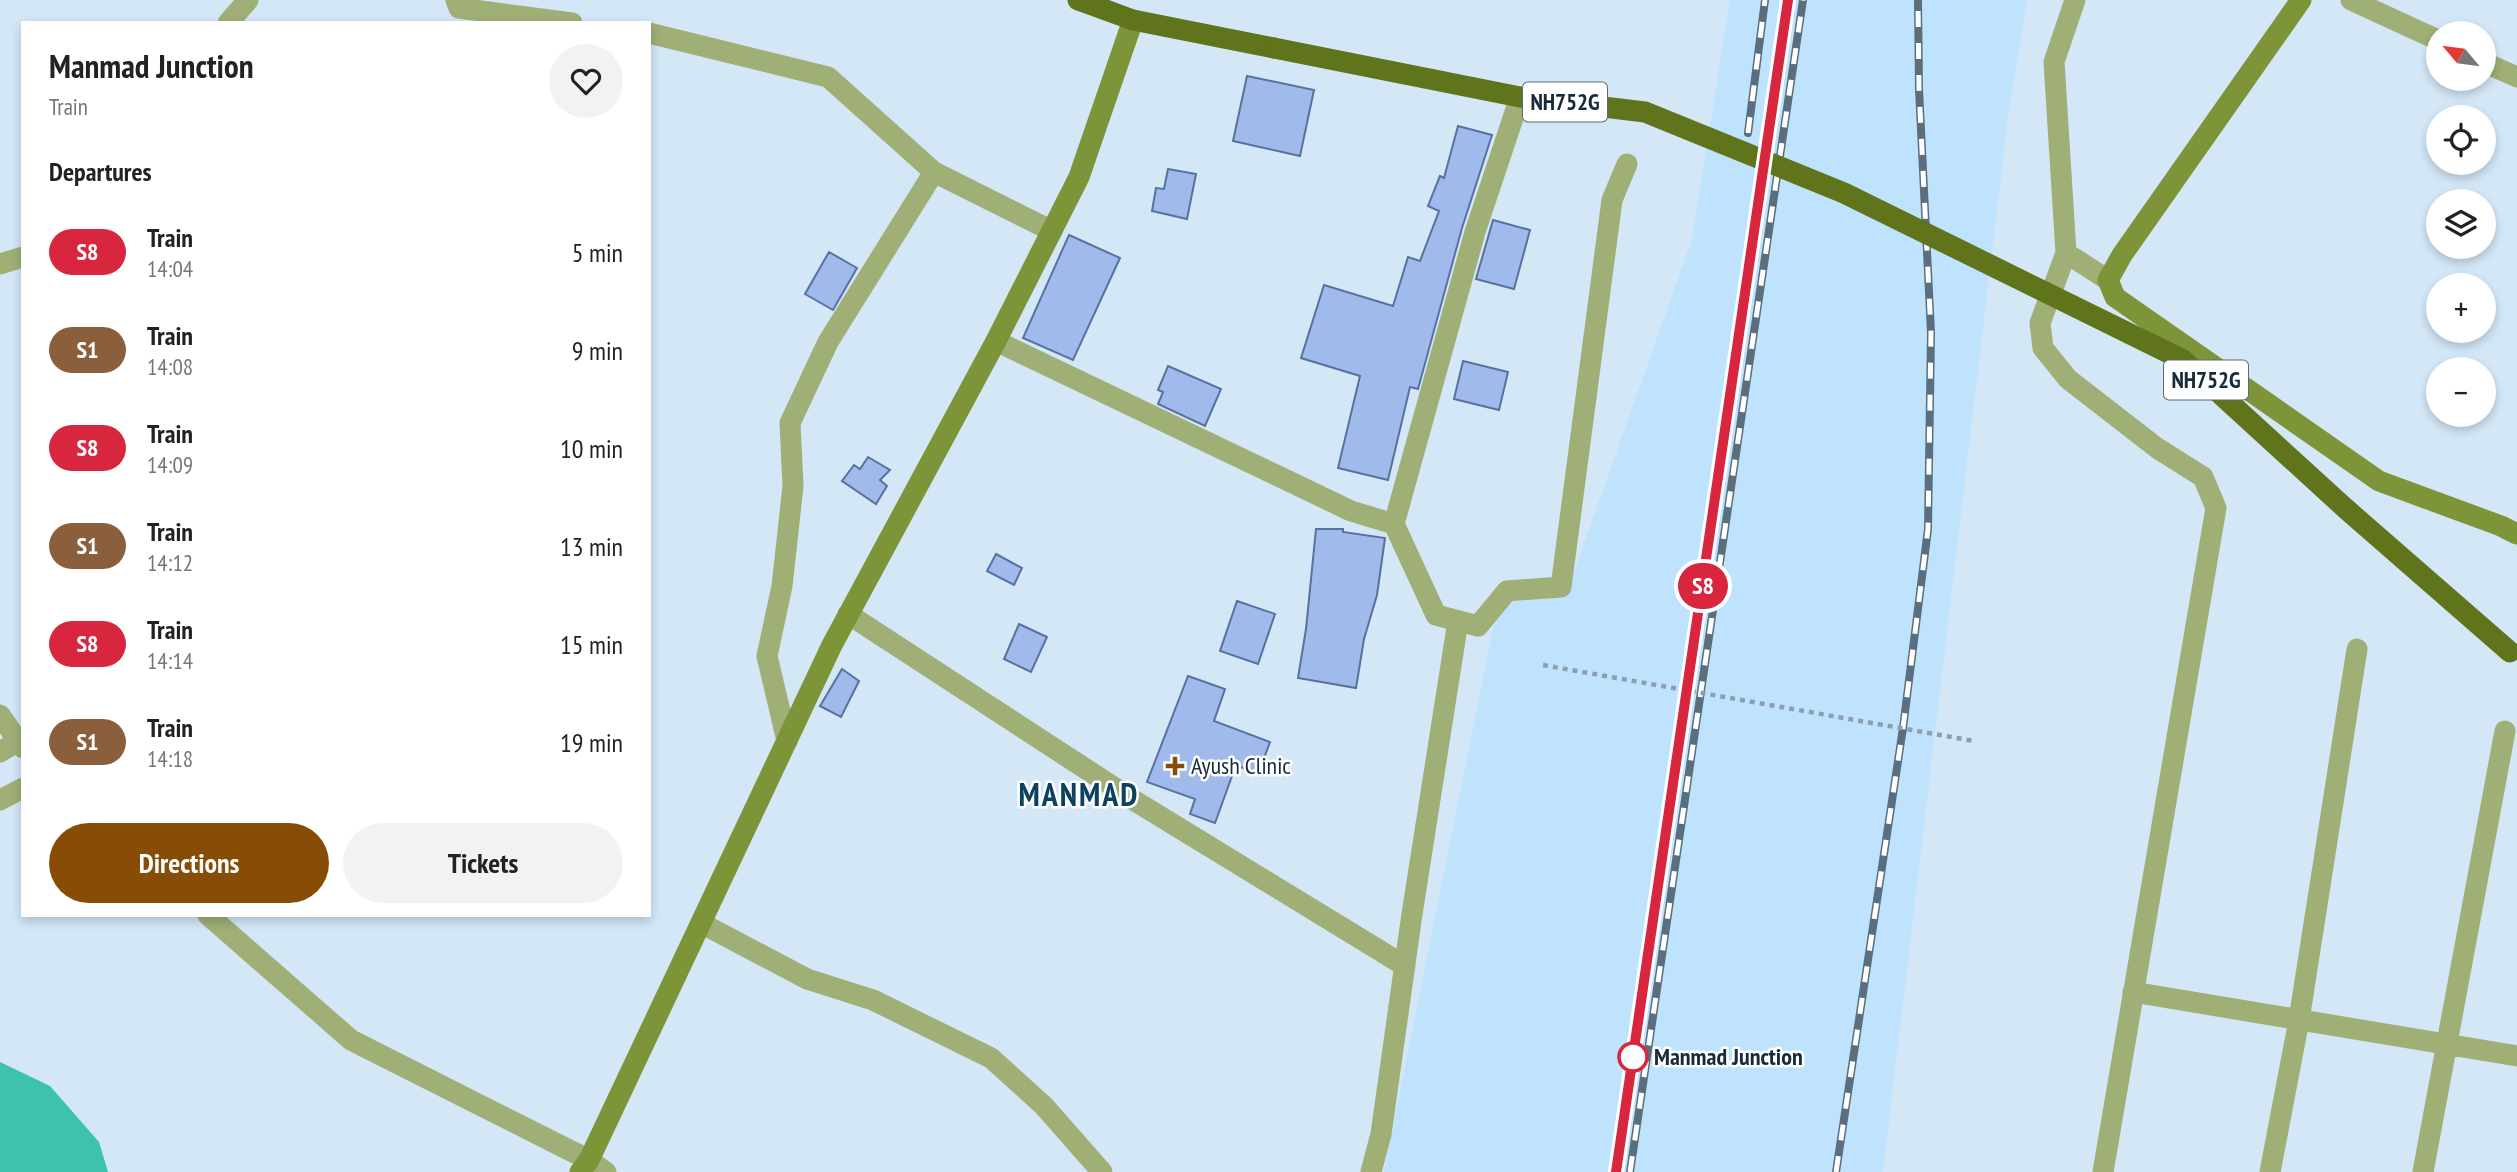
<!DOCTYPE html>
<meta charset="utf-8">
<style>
:root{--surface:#fff;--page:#f2f2f2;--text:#222;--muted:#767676;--accent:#874c05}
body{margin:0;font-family:"PT Sans Narrow",sans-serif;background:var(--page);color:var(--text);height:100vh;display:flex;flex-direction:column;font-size:26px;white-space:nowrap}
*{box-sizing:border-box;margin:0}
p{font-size:23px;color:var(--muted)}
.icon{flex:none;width:38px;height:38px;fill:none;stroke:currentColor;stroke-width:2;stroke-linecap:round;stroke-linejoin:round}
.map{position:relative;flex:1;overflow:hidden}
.side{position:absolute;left:21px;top:21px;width:630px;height:896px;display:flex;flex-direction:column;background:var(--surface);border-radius:0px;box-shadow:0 4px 10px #0003}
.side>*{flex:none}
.badge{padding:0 14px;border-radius:23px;font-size:24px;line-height:46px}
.needle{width:46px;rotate:299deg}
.controls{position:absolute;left:2426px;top:21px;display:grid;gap:14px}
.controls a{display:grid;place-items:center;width:70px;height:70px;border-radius:50%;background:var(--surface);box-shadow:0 4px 10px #0003;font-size:35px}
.map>.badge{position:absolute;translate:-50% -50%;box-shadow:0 0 0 4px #fff}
h2{padding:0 28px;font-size:26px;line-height:63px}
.round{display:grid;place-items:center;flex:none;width:74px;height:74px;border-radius:37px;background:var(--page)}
.overview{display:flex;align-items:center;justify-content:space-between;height:119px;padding:0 28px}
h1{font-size:33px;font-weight:700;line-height:52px}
.primary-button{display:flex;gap:14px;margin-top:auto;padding:14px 28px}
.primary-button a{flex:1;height:80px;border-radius:42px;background:var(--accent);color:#fff;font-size:28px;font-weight:700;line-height:80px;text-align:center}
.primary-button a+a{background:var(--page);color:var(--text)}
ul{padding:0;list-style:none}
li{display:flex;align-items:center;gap:21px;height:98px;padding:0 28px}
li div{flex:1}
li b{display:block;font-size:26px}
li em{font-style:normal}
li .badge{min-width:77px;font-weight:700;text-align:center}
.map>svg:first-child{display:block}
</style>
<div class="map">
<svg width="2517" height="1172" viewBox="0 0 2517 1172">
<rect width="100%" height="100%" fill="#d3e7f7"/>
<path fill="#c0e3fd" d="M1730 0H2027L2008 118 1883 1172H1384L1498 603 1565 597 1692 239Z"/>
<path fill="#3cc2af" d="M0 1062 50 1086 99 1142 108 1172H0Z"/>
<path fill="#9fbaeb" stroke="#58719e" stroke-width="2" d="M1247 76 1314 90 1300 156 1233 141Z
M1458 126 1492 135 1462 228 1418 389 1410 387 1388 480 1338 468 1360 376 1301 358 1324 285 1393 306 1408 257 1420 261 1439 211 1428 206 1440 176 1444 178Z
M1168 169 1196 174 1187 219 1152 211 1156 188 1164 189Z
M1493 220 1530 230 1514 289 1476 279Z
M1069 235 1120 258 1073 360 1023 338Z
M829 252 857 268 833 310 805 294Z
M1463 361 1508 372 1499 410 1454 399Z
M1168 366 1221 389 1205 426 1158 404 1163 392 1158 390Z
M868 457 890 470 880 480 887 486 876 504 842 481 854 465 860 469Z
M1316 529H1343V532L1385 538 1377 595 1364 639 1356 688 1298 678 1306 629Z
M996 554 1022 568 1014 585 987 571Z
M1237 601 1275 614 1258 664 1220 651Z
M1019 624 1047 637 1031 672 1004 659Z
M842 669 859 681 841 717 820 706Z
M1188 676 1225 689 1214 721 1270 742 1258 774 1236 765 1215 823 1190 814 1195 799 1147 782Z"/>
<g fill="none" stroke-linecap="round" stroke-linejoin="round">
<path stroke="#9faf76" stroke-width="21" d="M456 0 459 8 572 23
M2351 0 2438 40
M228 23 248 0
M649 33 828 77 934 172
M2483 62 2517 77
M0 264 23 257
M996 341 1351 511 1394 524 1475 232 1520 97
M1394 524 1436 615 1478 626 1507 591 1561 587 1612 200 1627 164
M848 614 1135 801 1405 966
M787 741 767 656 782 586 793 486 790 423 828 342 934 172 1052 231
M0 752 18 741
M0 800 23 788
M701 923 807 979 873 1000 991 1058 1044 1106 1102 1172
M2133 992 2517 1056
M1371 1172 1381 1134 1412 914 1458 621
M2270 1172 2299 1020 2357 649
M2423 1172 2505 731"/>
<path stroke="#9faf76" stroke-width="21" d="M2075 0 2054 62 2066 253 2108 280
M2066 253 2040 323 2043 348 2068 379 2157 448 2203 477 2216 508 2103 1172
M0 715 23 748
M208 915 351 1040 589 1160 606 1172"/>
<path stroke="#7d9438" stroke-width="21" d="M2301 0 2122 255 2108 280 2115 297 2379 481 2501 526 2517 534
M580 1172 589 1160 832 645 996 341 1079 177 1133 20"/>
<path stroke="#60741b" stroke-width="21" d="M1078 0 1133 20 1274 48"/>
<g stroke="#5a6e7d" stroke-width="8">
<path id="rail" d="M1748 133 1765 0
M1616 1172 1788 0
M1630 1172 1803 0
M1836 1172 1903 728 1928 529 1931 333 1919 89 1918 0"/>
</g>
<use href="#rail" stroke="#fff" stroke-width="5" stroke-dasharray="16" stroke-linecap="butt"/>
<path stroke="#8b9faf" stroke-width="4.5" stroke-dasharray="5 5" stroke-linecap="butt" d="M1543 665 1974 741"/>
<path stroke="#60741b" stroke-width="21" d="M1274 48 1520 97 1645 112 1844 193 2183 360 2345 508 2510 652"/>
</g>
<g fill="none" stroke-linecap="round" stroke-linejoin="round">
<g stroke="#fff" stroke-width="16">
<path id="line" d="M1616 1172 1788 0"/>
</g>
<use href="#line" stroke="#d7263d" stroke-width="10"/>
</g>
<path fill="#874c05" stroke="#fff" stroke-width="2.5" d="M1171.5 755.5h7v7h7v7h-7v7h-7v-7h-7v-7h7z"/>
<circle fill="#fff" stroke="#d7263d" stroke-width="3.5" cx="1633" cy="1057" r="14"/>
<g text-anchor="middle" stroke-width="5" stroke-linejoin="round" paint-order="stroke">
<g fill="#fff" stroke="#5d6b75" stroke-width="2">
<rect x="1523" y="82.5" width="84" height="39" rx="5"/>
<rect x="2164" y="360.5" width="84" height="39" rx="5"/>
</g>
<g font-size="23" font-weight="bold" fill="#172b3a">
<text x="1565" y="110">NH752G</text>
<text x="2206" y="388">NH752G</text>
</g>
<g font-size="24" fill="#172b3a" stroke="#fff" text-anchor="start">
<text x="1191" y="774">Ayush Clinic</text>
</g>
<g font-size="24" font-weight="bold" fill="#172b3a" stroke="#fff" text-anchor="start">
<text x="1654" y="1065">Manmad Junction</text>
</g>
<g font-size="32" font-weight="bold" letter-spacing="2" fill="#0d4161" stroke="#fff">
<text x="1079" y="806">MANMAD</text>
</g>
</g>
</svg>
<div class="controls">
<a><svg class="needle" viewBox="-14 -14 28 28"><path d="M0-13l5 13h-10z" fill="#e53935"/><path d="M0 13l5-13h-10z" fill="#767676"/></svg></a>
<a><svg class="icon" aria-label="locate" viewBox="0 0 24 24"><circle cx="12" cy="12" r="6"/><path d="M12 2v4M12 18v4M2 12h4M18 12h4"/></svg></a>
<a><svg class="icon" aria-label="layers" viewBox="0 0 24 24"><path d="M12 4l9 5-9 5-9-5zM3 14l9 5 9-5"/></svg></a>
<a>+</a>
<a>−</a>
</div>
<b class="badge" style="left:1703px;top:586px;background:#d7263d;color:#fff">S8</b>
<section class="side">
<div class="overview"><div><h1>Manmad Junction</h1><p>Train</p></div><a class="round"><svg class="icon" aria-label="heart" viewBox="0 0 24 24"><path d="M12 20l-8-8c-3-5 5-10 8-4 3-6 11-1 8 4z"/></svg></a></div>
<h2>Departures</h2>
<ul>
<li><span class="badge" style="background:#d7263d;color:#fff">S8</span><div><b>Train</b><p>14:04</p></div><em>5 min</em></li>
<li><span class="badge" style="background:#8b5e3c;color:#fff">S1</span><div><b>Train</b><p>14:08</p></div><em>9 min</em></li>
<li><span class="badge" style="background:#d7263d;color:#fff">S8</span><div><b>Train</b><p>14:09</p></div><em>10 min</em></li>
<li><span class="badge" style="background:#8b5e3c;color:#fff">S1</span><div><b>Train</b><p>14:12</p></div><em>13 min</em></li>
<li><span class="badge" style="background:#d7263d;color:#fff">S8</span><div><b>Train</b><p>14:14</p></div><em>15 min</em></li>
<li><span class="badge" style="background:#8b5e3c;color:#fff">S1</span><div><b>Train</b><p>14:18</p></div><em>19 min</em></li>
</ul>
<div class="primary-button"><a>Directions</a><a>Tickets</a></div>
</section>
</div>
